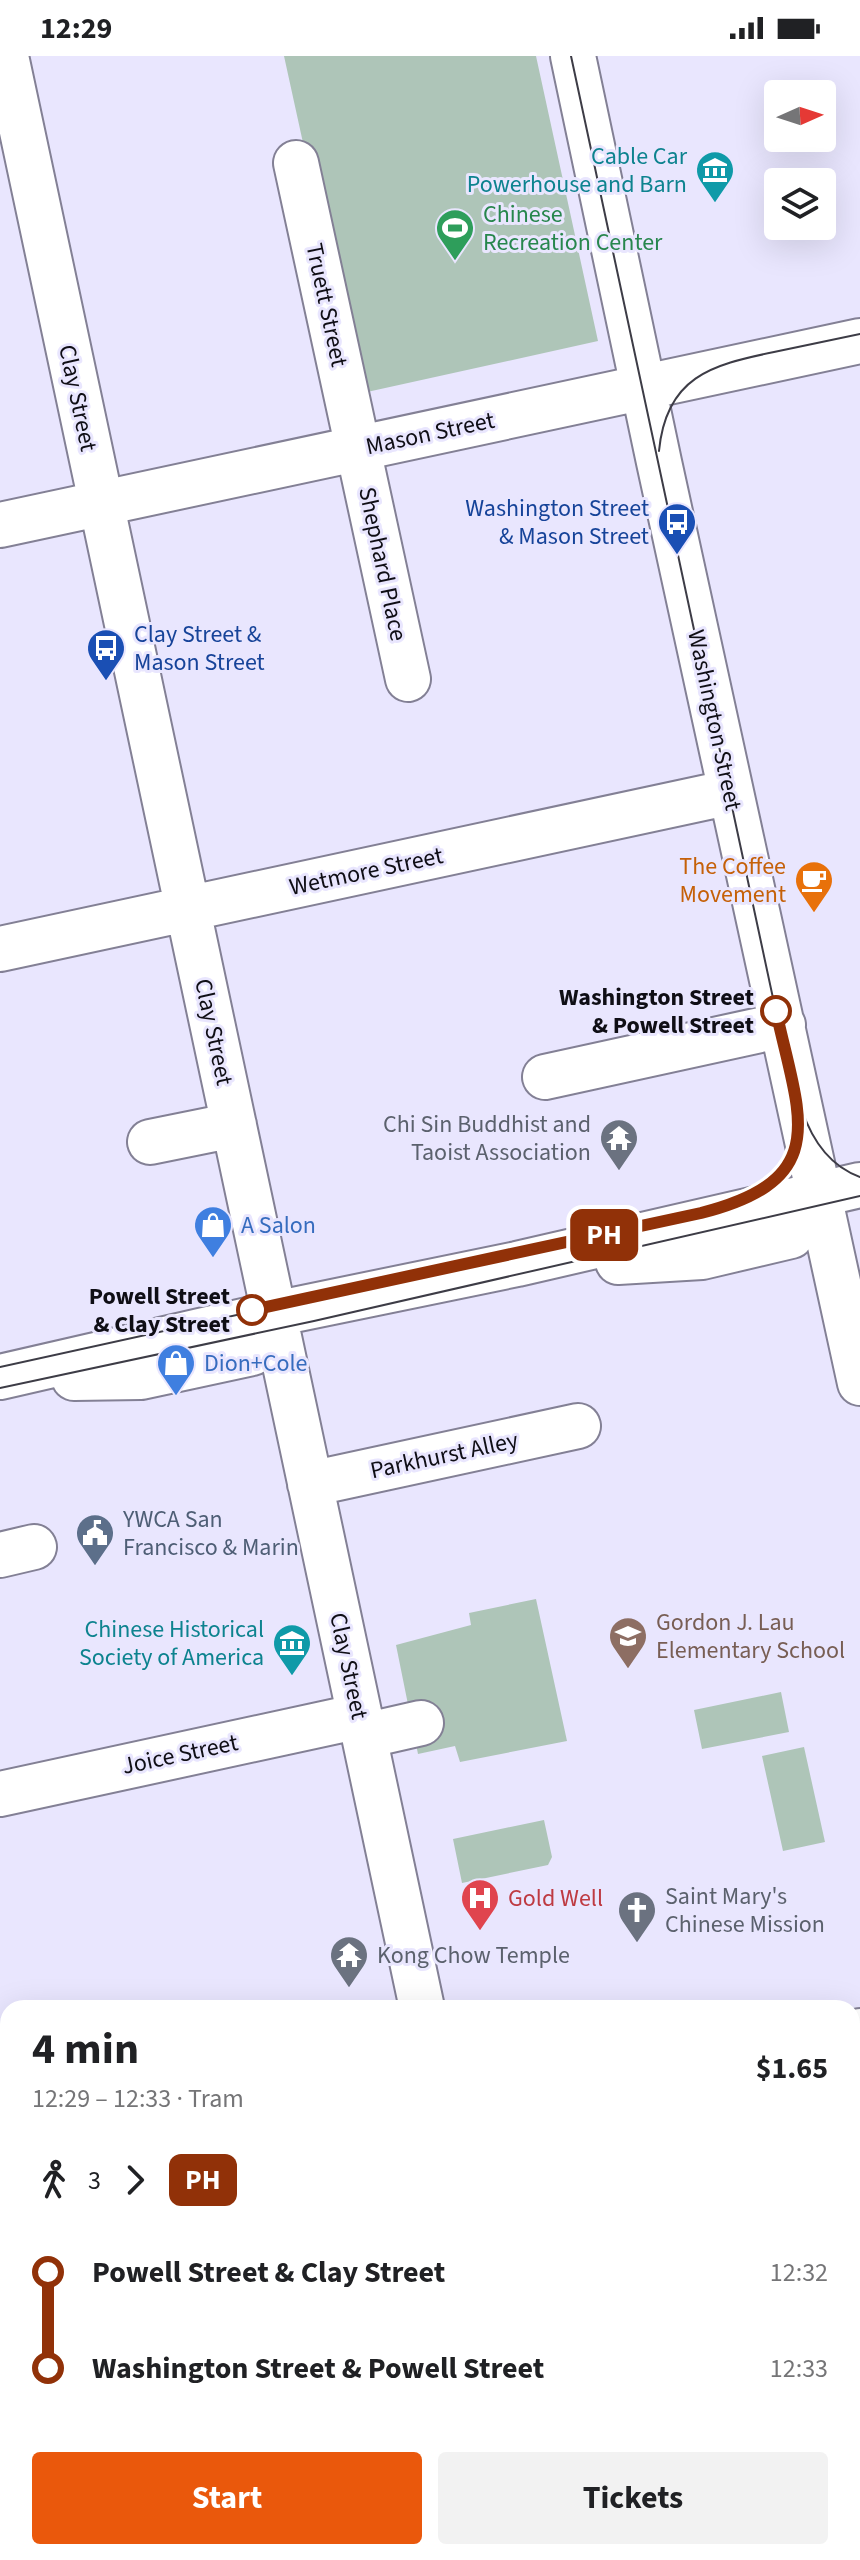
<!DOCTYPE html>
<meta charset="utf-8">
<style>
:root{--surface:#fff;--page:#f2f2f2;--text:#202124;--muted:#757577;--accent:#ea580c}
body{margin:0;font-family:"Source Sans 3",sans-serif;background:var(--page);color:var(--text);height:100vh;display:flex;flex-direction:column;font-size:30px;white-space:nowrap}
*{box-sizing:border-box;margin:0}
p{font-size:26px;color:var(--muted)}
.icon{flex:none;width:44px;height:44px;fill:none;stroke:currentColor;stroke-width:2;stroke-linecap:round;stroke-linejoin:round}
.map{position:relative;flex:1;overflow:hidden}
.panel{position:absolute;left:0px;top:1944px;width:860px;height:560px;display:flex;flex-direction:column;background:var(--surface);border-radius:24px 24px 0 0;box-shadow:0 8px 32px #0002}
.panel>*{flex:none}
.badge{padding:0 16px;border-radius:12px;font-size:28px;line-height:52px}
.needle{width:52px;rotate:87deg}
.tools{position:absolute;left:764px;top:24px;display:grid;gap:16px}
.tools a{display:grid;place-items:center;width:72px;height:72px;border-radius:8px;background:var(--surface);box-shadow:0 8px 32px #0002;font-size:40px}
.map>.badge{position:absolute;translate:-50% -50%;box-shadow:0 0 0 4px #fff}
.legs{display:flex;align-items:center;gap:12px;height:88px;padding:0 32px;font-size:26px}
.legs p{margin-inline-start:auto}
.overview{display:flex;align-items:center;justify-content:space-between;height:136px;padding:0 32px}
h1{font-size:44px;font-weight:700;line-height:60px}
.primary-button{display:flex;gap:16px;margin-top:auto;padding:16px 32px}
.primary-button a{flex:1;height:92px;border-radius:8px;background:var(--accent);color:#fff;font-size:32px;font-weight:700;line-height:92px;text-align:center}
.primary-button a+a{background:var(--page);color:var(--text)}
ul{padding:0 32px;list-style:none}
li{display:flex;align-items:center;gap:28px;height:96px;font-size:30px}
li i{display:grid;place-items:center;width:12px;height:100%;margin:0 10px;background:currentColor}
li i::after{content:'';width:20px;height:20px;margin:-10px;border:6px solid;border-radius:50%;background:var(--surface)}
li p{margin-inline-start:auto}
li:first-child i{background:linear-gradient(#0000 50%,currentColor 0)}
li:last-child i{background:linear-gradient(currentColor 50%,#0000 0)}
.status{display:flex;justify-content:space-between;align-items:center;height:56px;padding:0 40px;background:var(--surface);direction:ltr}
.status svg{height:22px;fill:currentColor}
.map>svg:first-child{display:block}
</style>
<div class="status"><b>12:29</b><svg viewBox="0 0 49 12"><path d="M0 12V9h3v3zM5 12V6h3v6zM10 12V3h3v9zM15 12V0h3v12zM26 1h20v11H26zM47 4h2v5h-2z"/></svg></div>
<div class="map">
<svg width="860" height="2504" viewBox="0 0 860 2504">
<rect width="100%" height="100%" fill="#e9e6fe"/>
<path fill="#aec5b8" d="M284 0H536L598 285 358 338Z
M536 1543 567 1685 460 1706 455 1690 418 1698 396 1589 471 1569 469 1557Z
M781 1636 789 1676 702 1693 694 1654Z
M804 1691 825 1786 783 1795 762 1700Z
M544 1764 552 1801 548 1809 462 1827 453 1783Z
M8 2404V2488L0 2450V2406Z
M10 2496H206L208 2504H11Z"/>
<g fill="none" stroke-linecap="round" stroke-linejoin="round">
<g stroke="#838095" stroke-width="48">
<path id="minor" d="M6 0 422 1952
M573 0 659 406 860 1327
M296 107 408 623
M0 469 860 285
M0 893 731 736
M545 1021 783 969
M150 1086 234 1069
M618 1206 702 1201 791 1180 820 1138
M0 1321 274 1258 517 1208 860 1129
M74 1322 141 1321 252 1297 274 1258
M310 1428 578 1370
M0 1499 34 1491
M364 1680 421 1667
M0 1738 360 1660
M852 1977 860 1975
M0 2159 8 2157
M852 2282 860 2281
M538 2496 540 2504"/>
</g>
<use href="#minor" stroke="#fff" stroke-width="44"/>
<path stroke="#3d3c46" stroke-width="2" d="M659 395C666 321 711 309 774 296 803 290 831 284 860 278
M802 1054C812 1084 830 1110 860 1121
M0 1311 728 1151C778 1132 803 1110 797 1054L571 0
M0 1332 314 1265 860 1140"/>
</g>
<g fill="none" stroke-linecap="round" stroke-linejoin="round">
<g stroke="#fff" stroke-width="18">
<path id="line-1" d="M252 1254 701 1157C834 1123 799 1061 776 955"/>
</g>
<use href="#line-1" stroke="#913108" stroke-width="12"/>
</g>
<defs>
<g id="museum-pin" transform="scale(2)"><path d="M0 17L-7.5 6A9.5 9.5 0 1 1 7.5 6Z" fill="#0f9aa8" stroke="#e9e6fe"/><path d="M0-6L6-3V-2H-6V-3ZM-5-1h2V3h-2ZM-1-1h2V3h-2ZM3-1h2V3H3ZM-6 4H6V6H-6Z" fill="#fff"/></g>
<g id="stadium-pin" transform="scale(2)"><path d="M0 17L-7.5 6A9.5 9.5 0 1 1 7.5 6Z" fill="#2e9e5b" stroke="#e9e6fe"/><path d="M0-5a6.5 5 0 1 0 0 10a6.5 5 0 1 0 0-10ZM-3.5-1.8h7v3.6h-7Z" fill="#fff"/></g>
<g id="bus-pin" transform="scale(2)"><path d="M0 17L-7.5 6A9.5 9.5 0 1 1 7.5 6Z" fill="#1a4fb4" stroke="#e9e6fe"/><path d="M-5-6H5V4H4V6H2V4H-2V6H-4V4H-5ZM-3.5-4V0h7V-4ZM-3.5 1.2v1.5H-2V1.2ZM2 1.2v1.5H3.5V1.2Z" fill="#fff"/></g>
<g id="cafe-pin" transform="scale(2)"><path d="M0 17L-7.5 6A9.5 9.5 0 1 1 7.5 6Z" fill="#e8710a" stroke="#e9e6fe"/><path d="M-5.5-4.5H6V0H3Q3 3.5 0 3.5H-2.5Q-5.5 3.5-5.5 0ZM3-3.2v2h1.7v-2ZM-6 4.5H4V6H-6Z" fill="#fff"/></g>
<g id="temple-pin" transform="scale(2)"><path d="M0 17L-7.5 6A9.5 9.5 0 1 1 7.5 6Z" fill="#6b7280" stroke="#e9e6fe"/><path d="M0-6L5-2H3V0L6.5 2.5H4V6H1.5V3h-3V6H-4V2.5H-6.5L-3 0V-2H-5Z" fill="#fff"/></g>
<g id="shop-pin" transform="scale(2)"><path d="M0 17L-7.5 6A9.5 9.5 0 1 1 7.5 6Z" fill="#3f7fe0" stroke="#e9e6fe"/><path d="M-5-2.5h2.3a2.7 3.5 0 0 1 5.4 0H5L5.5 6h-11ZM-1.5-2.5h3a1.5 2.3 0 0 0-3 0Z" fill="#fff"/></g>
<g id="civic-pin" transform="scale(2)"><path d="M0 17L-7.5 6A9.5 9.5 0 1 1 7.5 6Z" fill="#5c6f8a" stroke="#e9e6fe"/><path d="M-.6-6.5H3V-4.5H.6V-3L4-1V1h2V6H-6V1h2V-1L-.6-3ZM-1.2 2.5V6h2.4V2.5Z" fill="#fff"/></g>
<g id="school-pin" transform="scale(2)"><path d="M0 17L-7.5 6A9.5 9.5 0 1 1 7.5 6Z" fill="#8d6e63" stroke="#e9e6fe"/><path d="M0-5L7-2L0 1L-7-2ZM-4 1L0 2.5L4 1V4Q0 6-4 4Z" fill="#fff"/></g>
<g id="hospital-pin" transform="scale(2)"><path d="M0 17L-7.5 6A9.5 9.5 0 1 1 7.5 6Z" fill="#e0444e" stroke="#e9e6fe"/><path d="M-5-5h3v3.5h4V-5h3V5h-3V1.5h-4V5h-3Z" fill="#fff"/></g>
<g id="church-pin" transform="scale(2)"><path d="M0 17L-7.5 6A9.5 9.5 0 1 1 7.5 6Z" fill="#6b7280" stroke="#e9e6fe"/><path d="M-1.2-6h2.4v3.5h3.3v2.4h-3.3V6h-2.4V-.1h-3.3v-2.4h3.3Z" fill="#fff"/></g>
</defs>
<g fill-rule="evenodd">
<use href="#museum-pin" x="715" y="114"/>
<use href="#stadium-pin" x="455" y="172"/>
<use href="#bus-pin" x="677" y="466"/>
<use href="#bus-pin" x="106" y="592"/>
<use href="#cafe-pin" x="814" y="824"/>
<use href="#temple-pin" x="619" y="1082"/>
<use href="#shop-pin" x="213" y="1169"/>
<use href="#shop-pin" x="176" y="1307"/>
<use href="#civic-pin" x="95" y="1477"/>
<use href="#school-pin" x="628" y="1580"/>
<use href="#museum-pin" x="292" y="1587"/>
<use href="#hospital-pin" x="480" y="1842"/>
<use href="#church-pin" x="637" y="1854"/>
<use href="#temple-pin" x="349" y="1899"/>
</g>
<g fill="#fff" stroke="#913108" stroke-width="4">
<circle cx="776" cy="955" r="14"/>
<circle cx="252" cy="1254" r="14"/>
</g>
<g text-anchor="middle" stroke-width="6" stroke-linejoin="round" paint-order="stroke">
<g font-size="24" fill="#0d838f" stroke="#e9e6fe" text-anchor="end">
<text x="687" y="108">Cable Car<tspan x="687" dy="28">Powerhouse and Barn</tspan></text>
<text x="264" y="1581">Chinese Historical<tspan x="264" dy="28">Society of America</tspan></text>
</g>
<g font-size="24" fill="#27864d" stroke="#e9e6fe" text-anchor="start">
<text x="483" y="166">Chinese<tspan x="483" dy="28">Recreation Center</tspan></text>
</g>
<g font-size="24" fill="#0f0e15" stroke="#e9e6fe">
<text transform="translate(327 249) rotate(78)" y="8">Truett Street</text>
<text transform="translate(78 342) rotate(78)" y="8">Clay Street</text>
<text transform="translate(430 377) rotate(-12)" y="8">Mason Street</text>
<text transform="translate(383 508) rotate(78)" y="8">Shephard Place</text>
<text transform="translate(715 664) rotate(78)" y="8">Washington Street</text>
<text transform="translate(366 815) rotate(-12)" y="8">Wetmore Street</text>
<text transform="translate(214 976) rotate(78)" y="8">Clay Street</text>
<text transform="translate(444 1399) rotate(-12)" y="8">Parkhurst Alley</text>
<text transform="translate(349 1610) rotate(78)" y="8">Clay Street</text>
<text transform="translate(180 1698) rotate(-12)" y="8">Joice Street</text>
</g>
<g font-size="24" fill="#164399" stroke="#e9e6fe" text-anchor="end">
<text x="649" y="460">Washington Street<tspan x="649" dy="28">&amp; Mason Street</tspan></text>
<text x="134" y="586" text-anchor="start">Clay Street &amp;<tspan x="134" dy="28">Mason Street</tspan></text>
</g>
<g font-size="24" fill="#c56008" stroke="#e9e6fe" text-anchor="end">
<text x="786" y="818">The Coffee<tspan x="786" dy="28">Movement</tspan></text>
</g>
<g font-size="24" font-weight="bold" fill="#0f0e15" stroke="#e9e6fe" text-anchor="end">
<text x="754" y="949">Washington Street<tspan x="754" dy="28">&amp; Powell Street</tspan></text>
<text x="230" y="1248">Powell Street<tspan x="230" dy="28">&amp; Clay Street</tspan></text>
</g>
<g font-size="24" fill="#5b616d" stroke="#e9e6fe" text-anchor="start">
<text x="591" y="1076" text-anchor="end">Chi Sin Buddhist and<tspan x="591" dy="28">Taoist Association</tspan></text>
<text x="665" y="1848">Saint Mary's<tspan x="665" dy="28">Chinese Mission</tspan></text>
<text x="377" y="1907">Kong Chow Temple</text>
</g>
<g font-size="24" fill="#366cbe" stroke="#e9e6fe" text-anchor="start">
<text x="241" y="1177">A Salon</text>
<text x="204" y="1315">Dion+Cole</text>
</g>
<g font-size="24" fill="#4e5e75" stroke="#e9e6fe" text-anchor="start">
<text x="123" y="1471">YWCA San<tspan x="123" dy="28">Francisco &amp; Marin</tspan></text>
</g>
<g font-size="24" fill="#785e54" stroke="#e9e6fe" text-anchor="start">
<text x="656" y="1574">Gordon J. Lau<tspan x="656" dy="28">Elementary School</tspan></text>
</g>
<g font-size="24" fill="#be3a42" stroke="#e9e6fe" text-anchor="start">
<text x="508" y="1850">Gold Well</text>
</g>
</g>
</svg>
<div class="tools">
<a><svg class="needle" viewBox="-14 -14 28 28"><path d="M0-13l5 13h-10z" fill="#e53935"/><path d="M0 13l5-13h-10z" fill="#757577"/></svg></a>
<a><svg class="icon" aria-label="layers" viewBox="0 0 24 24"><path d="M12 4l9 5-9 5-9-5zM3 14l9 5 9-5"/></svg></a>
</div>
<b class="badge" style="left:604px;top:1179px;background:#913108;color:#fff">PH</b>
<section class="panel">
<div class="overview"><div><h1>4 min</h1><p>12:29 – 12:33 · Tram</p></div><b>$1.65</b></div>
<div class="legs"><svg class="icon" aria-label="walk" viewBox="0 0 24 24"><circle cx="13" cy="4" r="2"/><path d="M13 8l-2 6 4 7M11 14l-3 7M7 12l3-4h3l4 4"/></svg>3<svg class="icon" aria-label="forward" viewBox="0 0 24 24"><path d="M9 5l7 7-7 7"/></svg><b class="badge" style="background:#913108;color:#fff">PH</b></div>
<ul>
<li><i style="color:#913108"></i><b>Powell Street &amp; Clay Street</b><p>12:32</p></li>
<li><i style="color:#913108"></i><b>Washington Street &amp; Powell Street</b><p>12:33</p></li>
</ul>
<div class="primary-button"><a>Start</a><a>Tickets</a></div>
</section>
</div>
